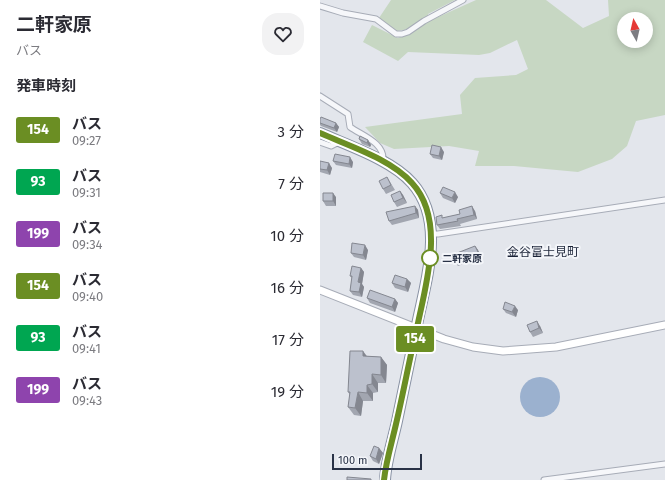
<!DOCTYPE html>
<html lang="ja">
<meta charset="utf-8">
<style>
:root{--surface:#fff;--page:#f2f2f3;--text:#2b2b33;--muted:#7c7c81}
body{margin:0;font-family:"Fira Sans","Noto Sans JP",sans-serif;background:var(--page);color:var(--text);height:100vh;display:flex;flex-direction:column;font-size:15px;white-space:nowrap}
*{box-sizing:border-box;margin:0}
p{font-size:13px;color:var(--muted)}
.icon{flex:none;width:22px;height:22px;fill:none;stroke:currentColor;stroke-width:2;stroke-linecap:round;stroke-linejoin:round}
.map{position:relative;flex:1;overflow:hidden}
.sheet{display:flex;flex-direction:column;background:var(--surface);width:320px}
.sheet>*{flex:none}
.badge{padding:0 8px;border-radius:3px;font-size:14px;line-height:26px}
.needle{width:26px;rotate:352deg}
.tools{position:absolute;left:297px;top:12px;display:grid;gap:8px}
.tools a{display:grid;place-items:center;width:36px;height:36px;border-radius:50%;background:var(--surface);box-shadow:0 2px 10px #0003;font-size:20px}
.scale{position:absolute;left:12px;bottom:10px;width:90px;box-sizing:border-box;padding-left:4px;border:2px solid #293246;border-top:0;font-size:11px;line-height:14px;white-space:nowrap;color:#293246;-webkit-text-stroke:3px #f3f5f9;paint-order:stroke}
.map>.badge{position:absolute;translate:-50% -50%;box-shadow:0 0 0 2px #fff}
h2{padding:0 16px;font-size:15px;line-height:36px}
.round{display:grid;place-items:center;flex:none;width:42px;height:42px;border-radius:16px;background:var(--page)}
.overview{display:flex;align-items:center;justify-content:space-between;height:68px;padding:0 16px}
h1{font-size:19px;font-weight:700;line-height:30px}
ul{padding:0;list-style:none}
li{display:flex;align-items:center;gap:12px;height:52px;padding:0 16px}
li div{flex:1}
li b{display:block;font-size:15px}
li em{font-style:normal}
li .badge{min-width:44px;font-weight:700;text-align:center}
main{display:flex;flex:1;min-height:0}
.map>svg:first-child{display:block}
</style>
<main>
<section class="sheet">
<div class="overview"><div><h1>二軒家原</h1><p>バス</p></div><a class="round"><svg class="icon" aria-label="heart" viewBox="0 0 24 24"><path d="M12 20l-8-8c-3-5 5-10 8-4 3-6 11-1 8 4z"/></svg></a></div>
<h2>発車時刻</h2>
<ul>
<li><span class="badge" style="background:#6b8e23;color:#fff">154</span><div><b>バス</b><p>09:27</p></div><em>3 分</em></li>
<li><span class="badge" style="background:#00a651;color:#fff">93</span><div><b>バス</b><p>09:31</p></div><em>7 分</em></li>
<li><span class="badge" style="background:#8e44ad;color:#fff">199</span><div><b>バス</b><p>09:34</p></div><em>10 分</em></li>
<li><span class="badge" style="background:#6b8e23;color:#fff">154</span><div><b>バス</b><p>09:40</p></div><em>16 分</em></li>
<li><span class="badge" style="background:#00a651;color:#fff">93</span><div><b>バス</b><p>09:41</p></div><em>17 分</em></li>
<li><span class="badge" style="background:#8e44ad;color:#fff">199</span><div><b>バス</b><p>09:43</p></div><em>19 分</em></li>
</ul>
</section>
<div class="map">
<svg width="345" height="480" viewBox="0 0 345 480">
<rect width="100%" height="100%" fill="#e3e6ec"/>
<path fill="#c7d7c3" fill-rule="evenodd" d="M71 0H135L108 14V16L89 29 77 31 59 18Z
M156 0H226L263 28 289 16 288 0H345V115L316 121 307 146 292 159 258 172 194 166H155L159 151 129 146 74 149 60 143 45 127 142 114 140 95 155 78 196 75 208 69 197 40 170 53 159 55 88 52 78 61 43 42 52 25 78 38 107 22ZM304 19H326V41H304Z"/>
<path fill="#9bb1cf" d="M200 397a20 20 0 1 1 40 0a20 20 0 1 1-40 0Z"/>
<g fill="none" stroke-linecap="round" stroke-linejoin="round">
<g stroke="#a7acb7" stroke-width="7">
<path id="street" d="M0 6 23 13 56 19 76 34H82L88 32 104 21 143 0
M0 96 28 114 30 127C43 136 65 143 63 161
M0 142 11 146 19 142
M111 234H118L345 200
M224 480 345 464"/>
</g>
<g stroke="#a7acb7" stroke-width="9">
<path id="secondary" d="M0 290 124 339 153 347 183 351 236 347 345 325"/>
</g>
<g stroke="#8992a4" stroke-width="12">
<path id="highway" d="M0 133C29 146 72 160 92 183 125 220 107 277 98 320 91 354 84 387 77 421 73 440 66 460 65 480"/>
</g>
<use href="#street" stroke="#f6f7fa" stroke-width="5"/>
<use href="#secondary" stroke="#fff" stroke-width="7"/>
<use href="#highway" stroke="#fff" stroke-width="10"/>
</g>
<path fill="#a2a6b0" d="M0 119 16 123 19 127 17 132 1 126 0 125Z
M39 139 48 140 51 145 50 147 42 144Z
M124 152 122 160 113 158 110 154Z
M0 161 12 168 10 175 0 172Z
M13 161 33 162 32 168 16 165Z
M67 177 75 190 66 194 63 189Z
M80 191 83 195 87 203 77 207 74 202Z
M120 193 138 197 135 203 123 198Z
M16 197V206H6L3 201Z
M95 206 98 210 99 218 72 225 69 221Z
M155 211 157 219 140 224 141 226 120 229 117 225 123 218Z
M155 246 158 250 161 257 138 266 135 262Z
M48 250 46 260 34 257 31 253Z
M41 268 44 272 42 284 44 287 42 297 33 295 30 291 32 278 30 276Z
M87 279 91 283 88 292 75 288 72 283Z
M47 298 75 299 78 303 75 312 50 303Z
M183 309 198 310 196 317 186 313Z
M220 326 223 333 213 337 210 332Z
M47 356 61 357 67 365 66 383H58V392L53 393V401H43L41 416 34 415 28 407 30 395 28 392Z
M59 448 63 453 59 464 53 461 50 456Z"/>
<path fill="#848790" d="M16 123 19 127 17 132 14 128Z
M48 140 51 145 50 147 47 143Z
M121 147 124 152 122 160 119 156Z
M30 157 33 162 32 168 29 164Z
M9 163 12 168 10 175 7 170Z
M80 191 83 195 87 203 83 198Z
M135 192 138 197 135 203 132 198Z
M13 193 16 197V206L13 201Z
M95 206 98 210 99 218 96 213Z
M152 206 155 211 157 219 154 215Z
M45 245 48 250 46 260 43 255Z
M155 246 158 250 161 257 158 252Z
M41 268 44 272 42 284 44 287 42 297 39 292 38 282Z
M87 279 91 283 88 292 85 287Z
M75 299 78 303 75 312 72 307Z
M195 306 198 310 196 317 192 312Z
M217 321 220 326 223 333 219 328Z
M43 351 49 359 43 356Z
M61 357 67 365 66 383 61 375Z
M52 374 58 383V392L52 384Z
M47 385 53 393V401L47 393Z
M38 392 43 401 41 416 35 408Z
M59 448 63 453 59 464 56 459Z"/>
<path fill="#bcc1cd" stroke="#848790" d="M1 117 16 123 14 128 0 123V119Z
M40 136 48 140 47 143 39 139Z
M112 145 121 147 119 156 110 154Z
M15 154 30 157 29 164 13 161Z
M0 161 9 163 7 170 0 169Z
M67 177 71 185 63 189 59 181Z
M123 187 135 192 132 198 120 193Z
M80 191 83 198 74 202 71 195Z
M3 193H13V201H3Z
M95 206 96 213 69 221 66 212Z
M152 206 154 215 137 219 138 221 117 225 116 217 122 215V218L140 214 139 210Z
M32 243 45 245 43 255 31 253Z
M155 246 158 252 135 262 132 255Z
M32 266 41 268 38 282 41 283 39 292 30 291 32 276H30Z
M75 275 87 279 85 287 72 283Z
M50 290 75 299 72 307 47 298Z
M185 302 195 306 192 312 183 309Z
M217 321 219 328 210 332 207 325Z
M30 351H43V356L61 357V375L52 374V384L47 385V393L38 392 35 408 28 407 30 392H28Z
M54 446 59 448 56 459 50 456Z
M27 477 51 479V480H27Z"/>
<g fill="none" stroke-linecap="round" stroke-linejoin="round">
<g stroke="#fff" stroke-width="9">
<path id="line" d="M0 133C29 146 71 159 92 183 125 219 107 280 98 323 90 356 84 390 76 424 72 442 66 461 64 480"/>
</g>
<use href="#line" stroke="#6b8e23" stroke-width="6"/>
</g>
<circle fill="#fff" stroke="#6b8e23" stroke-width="2" cx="110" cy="258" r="8"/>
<g text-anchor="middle" stroke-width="4" stroke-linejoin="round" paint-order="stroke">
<g font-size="10" font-weight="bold" fill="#293246" stroke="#f3f5f9" text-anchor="start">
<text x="122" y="262">二軒家原</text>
</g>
<g font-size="12" fill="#1b2337" stroke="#f3f5f9">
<text x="223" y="256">金谷富士見町</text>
</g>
</g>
</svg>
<div class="tools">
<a><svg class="needle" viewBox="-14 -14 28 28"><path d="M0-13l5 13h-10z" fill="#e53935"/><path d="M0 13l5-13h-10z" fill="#7c7c81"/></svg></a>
</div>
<div class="scale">100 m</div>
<b class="badge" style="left:95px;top:339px;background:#6b8e23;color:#fff">154</b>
</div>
</main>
